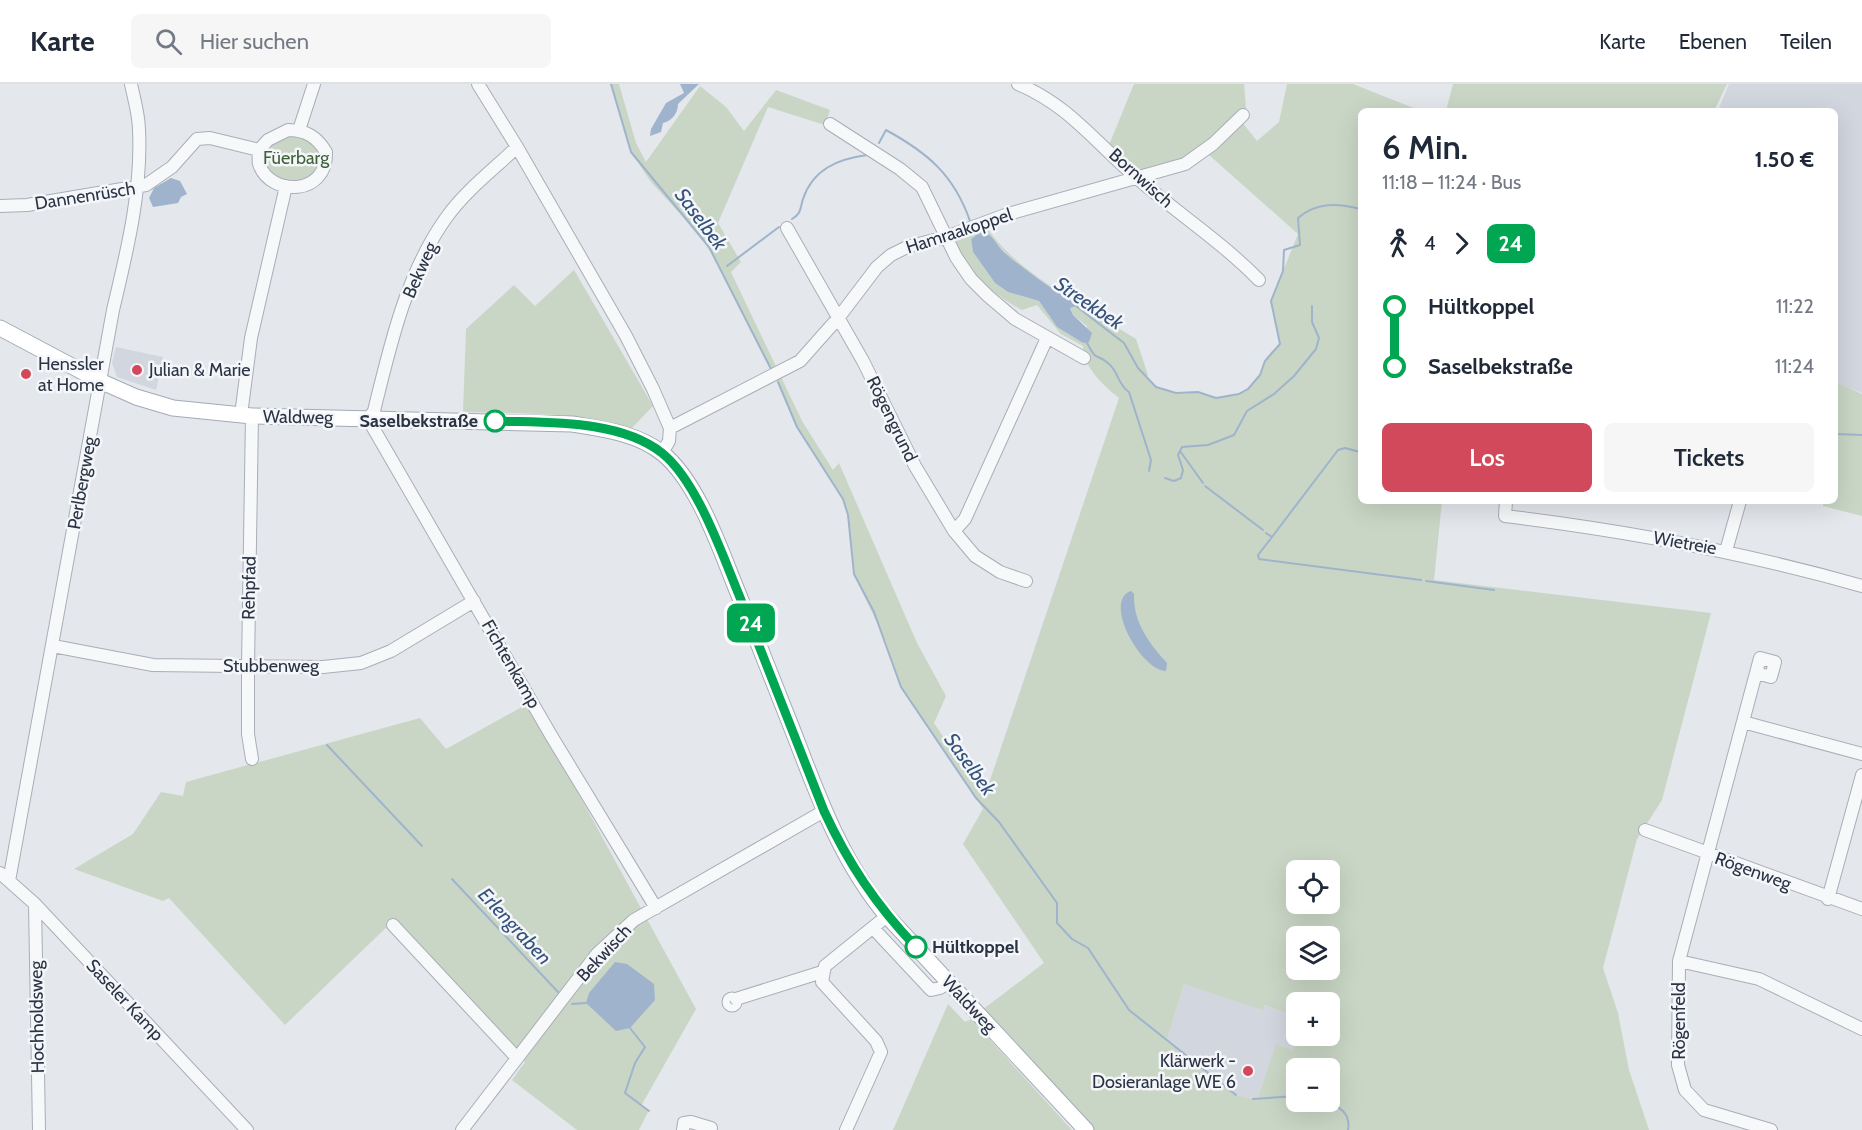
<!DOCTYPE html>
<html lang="de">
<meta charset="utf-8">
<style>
:root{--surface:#fff;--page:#f6f6f7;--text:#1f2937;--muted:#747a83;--line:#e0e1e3;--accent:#d1495b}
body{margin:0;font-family:Cabin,sans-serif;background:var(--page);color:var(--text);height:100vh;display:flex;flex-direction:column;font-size:22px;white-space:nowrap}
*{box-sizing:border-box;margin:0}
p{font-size:20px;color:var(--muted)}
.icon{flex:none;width:33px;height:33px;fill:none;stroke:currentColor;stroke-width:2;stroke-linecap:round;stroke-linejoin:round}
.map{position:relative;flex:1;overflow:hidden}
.drawer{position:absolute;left:1358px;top:24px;width:480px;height:396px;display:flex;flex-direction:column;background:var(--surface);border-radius:9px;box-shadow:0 6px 24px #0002}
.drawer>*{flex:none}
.badge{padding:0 12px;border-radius:9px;font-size:21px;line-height:39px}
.fabs{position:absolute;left:1286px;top:776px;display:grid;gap:12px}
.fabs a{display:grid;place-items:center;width:54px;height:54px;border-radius:9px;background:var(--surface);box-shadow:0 6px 24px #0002;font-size:30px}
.map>.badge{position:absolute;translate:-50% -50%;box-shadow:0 0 0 3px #fff}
.legs{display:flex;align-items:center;gap:9px;height:66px;padding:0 24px;font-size:20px}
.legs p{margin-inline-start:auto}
.summary{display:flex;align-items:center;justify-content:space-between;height:102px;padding:0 24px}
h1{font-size:33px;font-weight:600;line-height:45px}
.primary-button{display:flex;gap:12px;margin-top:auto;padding:12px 24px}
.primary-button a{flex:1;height:69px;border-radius:9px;background:var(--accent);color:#fff;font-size:24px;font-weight:600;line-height:69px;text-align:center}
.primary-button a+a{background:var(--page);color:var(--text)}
ul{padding:0 24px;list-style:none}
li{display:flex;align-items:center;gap:21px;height:60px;font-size:22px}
li i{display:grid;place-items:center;width:9px;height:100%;margin:0 8px;background:currentColor}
li i::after{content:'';width:15px;height:15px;margin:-8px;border:4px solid;border-radius:50%;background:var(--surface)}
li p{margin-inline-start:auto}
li:first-child i{background:linear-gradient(#0000 50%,currentColor 0)}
li:last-child i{background:linear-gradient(currentColor 50%,#0000 0)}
header{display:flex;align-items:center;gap:36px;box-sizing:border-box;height:84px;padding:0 30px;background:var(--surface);border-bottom:2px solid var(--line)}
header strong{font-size:28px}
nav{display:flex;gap:33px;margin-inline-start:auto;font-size:21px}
.search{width:420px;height:54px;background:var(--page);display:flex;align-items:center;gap:15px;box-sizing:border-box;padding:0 21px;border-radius:9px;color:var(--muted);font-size:22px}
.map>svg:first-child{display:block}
</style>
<header>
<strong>Karte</strong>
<div class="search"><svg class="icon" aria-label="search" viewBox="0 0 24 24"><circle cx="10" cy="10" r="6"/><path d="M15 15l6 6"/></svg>Hier suchen</div>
<nav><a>Karte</a><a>Ebenen</a><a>Teilen</a></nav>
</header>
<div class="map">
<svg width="1862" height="1046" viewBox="0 0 1862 1046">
<rect width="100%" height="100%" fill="#e4e7ec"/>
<path fill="#d2d6de" d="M1729 0H1862V309L1835 299 1834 27H1718Z
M116 263 163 273 156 306 117 293 112 279Z
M1184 900 1263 925 1265 921 1296 933 1297 951 1292 966 1276 961 1257 1016 1236 1011 1167 956Z"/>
<path fill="#c9d6c5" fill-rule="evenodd" d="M611 0H619L636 59 646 78 700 2 726 23 744 47 776 6 830 26 825 41 768 23 718 139 741 178 731 188 802 337 833 386 839 379 917 559 946 612 934 639 984 714 1119 314C1102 300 1084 284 1083 262L1061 250 1037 221 1022 226C1003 217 953 180 955 156L986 142C1013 187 1091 226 1136 255L1148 291 1146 293 1158 304 1179 310 1198 308 1216 314 1235 311 1250 303 1261 290 1263 280 1271 268 1280 260 1271 217 1298 150 1208 70 1242 38 1257 57 1279 38 1287 0H1353L1421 27H1360V417H1442L1434 496 1711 529 1662 716 1637 755 1603 884 1618 929 1629 986 1649 1046H1086L978 929 1044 879 963 760 983 725 901 603 886 558 854 490 848 431 841 410 797 343 778 298 714 173 697 148 651 98 631 68ZM982 147C993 152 1000 165 1010 173 1030 190 1051 204 1073 218L1070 223 1073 231 1087 242 1083 259 1057 243 1039 217 1008 208 995 199 973 168 971 155ZM1296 786H1329V819H1296ZM1296 852H1329V885H1296ZM1184 900 1263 926 1265 921 1296 933V918H1329V951H1297L1292 966 1276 960 1257 1016 1236 1011 1167 956ZM1296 984H1329V1017H1296Z
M1134 0H1244L1246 24 1184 76 1138 88 1109 61Z
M1453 0H1727L1714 27H1446Z
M298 49 317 60 323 78 305 100C281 96 268 97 263 70L276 54Z
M574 186 653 322 630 346C576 327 520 330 463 328L466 245 514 201 535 222Z
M1835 298 1862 310V432L1823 422 1824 417H1834Z
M529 619 696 925 641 1022 649 1026 639 1046H577L512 996 525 978 395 835 285 941 169 814 163 817 74 785 133 750 161 708 183 712 186 698 420 634 446 665Z
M948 920 965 938 971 935 1072 1046H893Z"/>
<path fill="#9fb4cc" d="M680 0H699L678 20C678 29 672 37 663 39L661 48 650 52 651 45 666 19 684 9Z
M171 94 180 97 187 110 181 113 178 119 153 123 149 114 154 104Z
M982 147C992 149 997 162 1005 169 1026 187 1049 203 1073 218L1076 222 1070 224 1073 231 1092 249 1089 258 1083 259 1057 243 1039 217 1008 208 995 199 973 168 971 155Z
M1131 507 1134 510C1133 538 1149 559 1167 579L1166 587C1141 587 1102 517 1131 507Z
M615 878 627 880 654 900 655 916 630 944 616 947 586 919 589 909Z"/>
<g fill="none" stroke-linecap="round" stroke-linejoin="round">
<path stroke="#9fb4cc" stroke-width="2" d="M611 0 631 68 709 163 772 287
M879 59 886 46C928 69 954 91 970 137
M792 135C802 129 800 124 803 115 813 85 838 75 867 71
M727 182 779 143
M1076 222 1124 259 1138 284 1156 303 1176 309 1198 308 1216 314 1239 310 1248 305 1260 291 1265 277 1280 260 1271 217 1283 187 1284 166 1300 161 1298 134C1316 118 1338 119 1360 125
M1086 257C1098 280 1094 267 1109 280 1118 287 1118 301 1129 308L1151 376 1149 387
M778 298 797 343 843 415 848 431 854 490 874 528 901 603 976 714 999 738 1057 819V839L1072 855 1088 864 1129 926 1236 1011
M1834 350 1862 351
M1180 367 1203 399
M1165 394 1174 397 1181 394 1183 386 1178 371 1182 363 1208 361 1234 351 1247 327 1274 310 1294 292 1316 265 1319 254 1312 238V222
M1205 402 1263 446
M1266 449 1272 453 1338 366 1345 364 1360 368
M1272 453 1258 471 1259 475 1421 496
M1426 497 1494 506
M327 661 422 762
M452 795 558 908
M572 920 586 919
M630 944 645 963 635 979 625 1009 649 1027
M1253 1015 1296 1012
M1325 1017C1339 1022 1351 1029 1348 1046"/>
<g stroke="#a9aeb7" stroke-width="14">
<path id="minor" d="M478 0 517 63 626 252 653 305 670 344 669 357 662 369
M1018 0C1066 20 1091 53 1129 87 1171 125 1220 156 1259 196
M830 40 900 85 922 103 956 173 971 195 988 212 1015 235 1084 274
M288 46C306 46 317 53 326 68 328 112 270 113 259 80 258 76 259 70 259 66L268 56Z
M299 46 314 0
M517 63C493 86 465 107 446 134 406 190 390 262 374 327L368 335 552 653 656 824
M0 122 27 121 146 101 172 83 197 55 210 54 259 66
M787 144 863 277 915 382 954 447 975 472 1000 488 1026 497
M241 331 251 254 286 102
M252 332 248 582V650L252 675
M670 344 800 277 839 233 877 183 891 171 907 163 946 153 1008 130 1185 80 1213 60 1243 31
M1506 417 1505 432C1628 447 1743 468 1862 502
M954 447 965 435 1047 254
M1726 467 1740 417
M53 562 153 581 323 583 361 579 391 567 474 517
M1756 589 1771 593 1775 578 1760 574 1679 877 1678 981 1685 1006 1704 1026 1771 1046
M1743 638 1862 670
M1645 746 1862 825
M0 789 35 820 247 1046
M9 797 113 226C127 167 142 107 139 46 139 31 134 15 131 0
M1828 815 1862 691
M35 820 39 1046
M393 841 517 974
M873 844 931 906 940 904 949 898
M1679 877 1759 895 1862 945
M728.5 918a3.5 3.5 0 1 1 7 0a3.5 3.5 0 1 1-7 0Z
M736 915 822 888
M462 1046 597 870 634 836 824 727
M683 1046 684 1039 691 1038 711 1044 705 1046
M846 1046 881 968 876 957 822 898 825 882 887 832"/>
</g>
<g stroke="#a3abb8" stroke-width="17">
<path id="major" d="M0 244 100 297 136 313 173 324 252 332 572 340C602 345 637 349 662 369 696 396 718 459 734 499 754 548 773 597 793 647 818 712 841 777 887 832L1086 1046"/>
</g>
<use href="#minor" stroke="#f7f8fa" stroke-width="12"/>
<use href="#major" stroke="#fff" stroke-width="15"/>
</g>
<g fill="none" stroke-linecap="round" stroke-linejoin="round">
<g stroke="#fff" stroke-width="14">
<path id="line-1" d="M495 337C546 339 619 335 662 369 697 397 722 470 739 511 768 583 796 655 824 727 848 779 876 821 916 863"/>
</g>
<use href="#line-1" stroke="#00a651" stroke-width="9"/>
</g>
<g fill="#d1495b" stroke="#f4f6f9" stroke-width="2">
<circle cx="137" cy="286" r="6"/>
<circle cx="26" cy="290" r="6"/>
<circle cx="1248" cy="987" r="6"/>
</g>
<g fill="#fff" stroke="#00a651" stroke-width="3">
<circle cx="495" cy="337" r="10"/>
<circle cx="916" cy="863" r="10"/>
</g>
<g text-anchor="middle" stroke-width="5" stroke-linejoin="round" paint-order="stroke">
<g font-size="18" fill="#3f6138" stroke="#f4f6f9">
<text x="296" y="80">Füerbarg</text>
</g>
<g font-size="18" fill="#2b3445" stroke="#f4f6f9">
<text transform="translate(1141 94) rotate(42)" y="6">Bornwisch</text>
<text transform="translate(85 112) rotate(-9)" y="6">Dannenrüsch</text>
<text transform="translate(959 147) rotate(-18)" y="6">Hamraakoppel</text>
<text transform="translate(420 186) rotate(-66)" y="6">Bekweg</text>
<text transform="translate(298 333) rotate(1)" y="6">Waldweg</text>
<text transform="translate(892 335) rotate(64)" y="6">Rögengrund</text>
<text transform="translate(82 399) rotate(-80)" y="6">Perlbergweg</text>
<text transform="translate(1685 459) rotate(10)" y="6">Wietreie</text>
<text transform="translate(249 504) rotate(-89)" y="6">Rehpfad</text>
<text transform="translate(511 580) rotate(60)" y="6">Fichtenkamp</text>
<text x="271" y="588">Stubbenweg</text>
<text transform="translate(1753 787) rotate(20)" y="6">Rögenweg</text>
<text transform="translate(604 869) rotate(-47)" y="6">Bekwisch</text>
<text transform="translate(125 916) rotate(47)" y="6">Saseler Kamp</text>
<text transform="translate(969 920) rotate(47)" y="6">Waldweg</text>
<text transform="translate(37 933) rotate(-91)" y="6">Hochholdsweg</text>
<text transform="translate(1679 937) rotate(-90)" y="6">Rögenfeld</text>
</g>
<g font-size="18" fill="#2b3445" stroke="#f4f6f9" text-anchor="start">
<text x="38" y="286">Henssler<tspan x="38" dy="21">at Home</tspan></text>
<text x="149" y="292">Julian &amp; Marie</text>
<text x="1236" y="983" text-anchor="end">Klärwerk -<tspan x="1236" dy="21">Dosieranlage WE 6</tspan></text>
</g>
<g font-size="18" font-weight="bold" fill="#2b3445" stroke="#f4f6f9" text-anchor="end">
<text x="478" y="343">Saselbekstraße</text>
<text x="932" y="869" text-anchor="start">Hültkoppel</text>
</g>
<g font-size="20" font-style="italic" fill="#34527a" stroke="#f4f6f9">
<text transform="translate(701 135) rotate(53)" y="7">Saselbek</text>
<text transform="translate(1089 219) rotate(34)" y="7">Streekbek</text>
<text transform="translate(970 680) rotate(54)" y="7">Saselbek</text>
<text transform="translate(515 842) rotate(47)" y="7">Erlengraben</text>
</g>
</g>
</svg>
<div class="fabs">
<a><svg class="icon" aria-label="locate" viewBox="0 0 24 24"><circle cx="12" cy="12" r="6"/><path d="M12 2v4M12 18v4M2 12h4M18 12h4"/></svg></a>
<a><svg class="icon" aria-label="layers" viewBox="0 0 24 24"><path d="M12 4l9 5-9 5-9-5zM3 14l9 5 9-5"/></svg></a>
<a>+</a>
<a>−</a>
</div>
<b class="badge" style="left:751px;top:539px;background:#00a651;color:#fff">24</b>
<section class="drawer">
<div class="summary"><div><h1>6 Min.</h1><p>11:18 – 11:24 · Bus</p></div><b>1.50 €</b></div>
<div class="legs"><svg class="icon" aria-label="walk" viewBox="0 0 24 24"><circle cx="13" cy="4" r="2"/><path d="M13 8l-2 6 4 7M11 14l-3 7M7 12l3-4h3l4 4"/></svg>4<svg class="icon" aria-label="forward" viewBox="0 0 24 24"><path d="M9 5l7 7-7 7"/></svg><b class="badge" style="background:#00a651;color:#fff">24</b></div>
<ul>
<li><i style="color:#00a651"></i><b>Hültkoppel</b><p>11:22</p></li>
<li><i style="color:#00a651"></i><b>Saselbekstraße</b><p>11:24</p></li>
</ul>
<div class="primary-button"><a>Los</a><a>Tickets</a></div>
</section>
</div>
